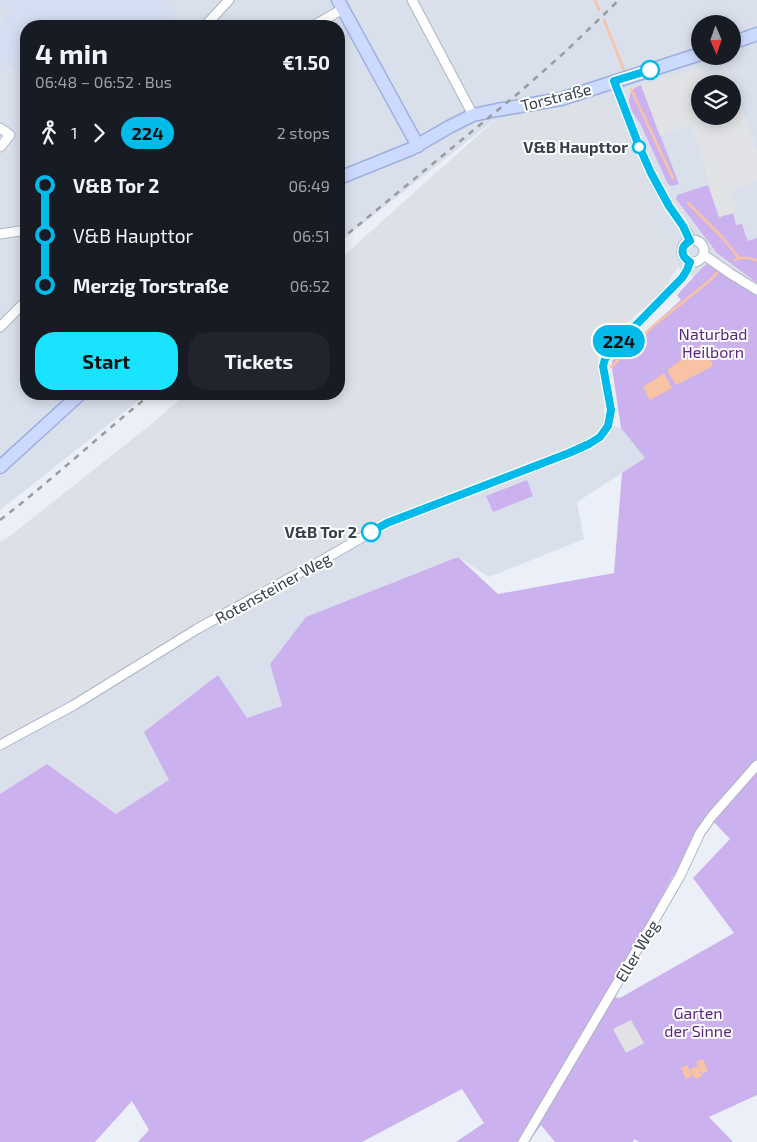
<!DOCTYPE html>
<meta charset="utf-8">
<style>
:root{--surface:#171b24;--page:#20242c;--text:#f1f3f6;--muted:#9ea1a6;--accent:#1ae3ff}
body{margin:0;font-family:"Exo 2",sans-serif;background:var(--page);color:var(--text);height:100vh;display:flex;flex-direction:column;font-size:19px;white-space:nowrap}
*{box-sizing:border-box;margin:0}
p{font-size:16px;color:var(--muted)}
.icon{flex:none;width:28px;height:28px;fill:none;stroke:currentColor;stroke-width:2;stroke-linecap:round;stroke-linejoin:round}
.map{position:relative;flex:1;overflow:hidden}
.panel{position:absolute;left:20px;top:20px;width:325px;height:380px;display:flex;flex-direction:column;background:var(--surface);border-radius:20px;box-shadow:0 2px 12px #0003}
.panel>*{flex:none}
.badge{padding:0 10px;border-radius:16px;font-size:18px;line-height:32px}
.needle{width:32px;rotate:178deg}
.tools{position:absolute;left:691px;top:15px;display:grid;gap:10px}
.tools a{display:grid;place-items:center;width:50px;height:50px;border-radius:50%;background:var(--surface);box-shadow:0 2px 12px #0003;font-size:25px}
.map>.badge{position:absolute;translate:-50% -50%;box-shadow:0 0 0 2px #fff}
.legs{display:flex;align-items:center;gap:8px;height:55px;padding:0 15px;font-size:16px}
.legs p{margin-inline-start:auto}
.summary{display:flex;align-items:center;justify-content:space-between;height:85px;padding:0 15px}
h1{font-size:28px;font-weight:700;line-height:38px}
.action{display:flex;gap:10px;margin-top:auto;padding:10px 15px}
.action a{flex:1;height:58px;border-radius:20px;background:var(--accent);color:#111;font-size:20px;font-weight:700;line-height:58px;text-align:center}
.action a+a{background:var(--page);color:var(--text)}
ul{padding:0 15px;list-style:none}
li{display:flex;align-items:center;gap:18px;height:50px;font-size:19px}
li i{display:grid;place-items:center;width:8px;height:100%;margin:0 6px;background:currentColor}
li i::after{content:'';width:12px;height:12px;margin:-6px;border:4px solid;border-radius:50%;background:var(--surface)}
li p{margin-inline-start:auto}
li:first-child i{background:linear-gradient(#0000 50%,currentColor 0)}
li:last-child i{background:linear-gradient(currentColor 50%,#0000 0)}
.map>svg:first-child{display:block}
</style>
<div class="map">
<svg width="757" height="1142" viewBox="0 0 757 1142">
<rect width="100%" height="100%" fill="#ebeff7"/>
<path fill="#d9dfeb" fill-rule="evenodd" d="M0 0H757V320L678 267 646 181 494 120 339 243V26H26V394H147L0 510ZM700 24H732V56H700ZM700 84H732V116H700Z
M604 424 622 428 645 458 577 502 584 539 489 577 458 557 270 664 282 706 247 718 218 675 170 781 116 814 47 764 0 794V738L98 683 206 619 394 517 591 438Z"/>
<path fill="#dce1e7" d="M609 96 646 181 678 267 663 291 597 349 604 403V424L591 438 394 517 206 619 98 683 0 738V542L10 536 154 422 186 394H339V260L495 120Z"/>
<path fill="#d4ddf1" d="M0 0H162L175 13 164 26H26V79L0 58V29L10 10 0 5Z"/>
<path fill="#cbb1ee" fill-rule="evenodd" d="M641 85 679 184 671 186 668 184 640 123 631 110 629 101 630 94 633 89Z
M708 185 719 217 733 213 736 225 742 224 745 234 748 241 757 238V283L717 253 676 199 677 195Z
M710 263 713 264 757 296V1095L709 1117 733 1142H639L635 1139 632 1142H555L541 1125 529 1142H456L484 1123 462 1089 362 1142H138L149 1130 132 1101 95 1142H0V794L47 764 116 814 169 780 144 732 218 675 247 718 282 706 270 664 306 617 458 557 498 594 614 573 622 473 645 458 621 428 612 368V361L681 300 677 295 703 267 707 264ZM711 819 730 839 693 878 734 933 620 998 607 996 672 878Z
M527 480 533 496 493 512 486 496Z"/>
<path fill="#e0e2e5" fill-rule="evenodd" d="M702 67 705 75 727 67 757 149V181L731 191 738 212 719 217 707 181 705 166 691 125 660 136 641 85ZM700 84H732V116H700Z
M631 1020 644 1043 626 1053 613 1029Z"/>
<path fill="#f7c3a4" d="M703 344 713 366 676 385 667 370Z
M664 373 672 388 650 400 643 387Z
M703 1059 708 1071 702 1074 700 1070H699L702 1076 695 1079 692 1073 691 1074 692 1076 686 1079 681 1068 687 1065 691 1072 692 1071 690 1069 697 1066 698 1068 699 1067 696 1062Z"/>
<g fill="none" stroke-linecap="round" stroke-linejoin="round">
<path stroke="#f7c3a4" stroke-width="2.5" d="M595 0 599 10
M604 20 624 70
M631 89 673 178
M688 203 723 238 739 258
M735 260C741 257 751 257 757 261
M611 367 652 327 709 281 717 273"/>
<g stroke="#acb5c3" stroke-width="11">
<path id="street" d="M412 0 473 115
M205 26 229 0
M313 26 343 9
M614 81 639 146 651 173 669 206 688 234 690 241
M0 128 10 135 0 147
M0 234 26 230
M682 251a11 11 0 1 1 22 0a11 11 0 1 1-22 0Z
M704 255 731 274 757 290
M0 327 26 301
M0 745 74 705 197 629 321 561 387 523 569 453 589 444 600 437 608 426 611 410 603 366 605 359 620 340 637 324 682 278 687 270 690 262
M523 1142 651 926 680 876 700 833 712 816 757 765"/>
</g>
<g stroke="#9bafe0" stroke-width="15">
<path id="secondary" d="M338 0 418 146
M732 43 757 34
M339 178 411 149 449 127 473 115 497 110 561 99 700 54
M0 467 80 394"/>
</g>
<use href="#street" stroke="#fff" stroke-width="9"/>
<use href="#secondary" stroke="#cddaff" stroke-width="12"/>
<path stroke="#9a9a9a" stroke-width="2.5" stroke-dasharray="6 6" stroke-linecap="butt" d="M339 241 521 91 565 52 619 0
M0 520C52 480 100 435 151 394"/>
</g>
<g fill="none" stroke-linecap="round" stroke-linejoin="round">
<g stroke="#fff" stroke-width="11">
<path id="line-1" d="M371 532 387 523 569 453 589 444 600 437 608 426 611 410 603 366 605 359 620 340 637 324 682 278 687 270 690 262C680 256 680 246 690 241L683 226 669 206 651 173 639 146 614 81 650 70"/>
</g>
<use href="#line-1" stroke="#00bbea" stroke-width="8"/>
</g>
<g fill="#fff" stroke="#00bbea" stroke-width="2.5">
<circle cx="650" cy="70" r="9"/>
<circle cx="639" cy="147" r="6"/>
<circle cx="371" cy="532" r="9"/>
</g>
<g text-anchor="middle" stroke-width="4" stroke-linejoin="round" paint-order="stroke">
<g font-size="16" fill="#38404c" stroke="#fff">
<text transform="translate(556 97) rotate(-14)" y="6">Torstraße</text>
<text transform="translate(273 588) rotate(-29)" y="6">Rotensteiner Weg</text>
<text transform="translate(637 951) rotate(-59)" y="6">Eller Weg</text>
</g>
<g font-size="16" font-weight="bold" fill="#38404c" stroke="#fff" text-anchor="end">
<text x="628" y="153">V&amp;B Haupttor</text>
<text x="357" y="538">V&amp;B Tor 2</text>
</g>
<g font-size="16" fill="#5d2485" stroke="#fff">
<text x="713" y="340">Naturbad<tspan x="713" dy="18">Heilborn</tspan></text>
<text x="698" y="1019">Garten<tspan x="698" dy="18">der Sinne</tspan></text>
</g>
</g>
</svg>
<div class="tools">
<a><svg class="needle" viewBox="-14 -14 28 28"><path d="M0-13l5 13h-10z" fill="#e53935"/><path d="M0 13l5-13h-10z" fill="#9ea1a6"/></svg></a>
<a><svg class="icon" aria-label="layers" viewBox="0 0 24 24"><path d="M12 4l9 5-9 5-9-5zM3 14l9 5 9-5"/></svg></a>
</div>
<b class="badge" style="left:619px;top:341px;background:#00bbea;color:#111">224</b>
<section class="panel">
<div class="summary"><div><h1>4 min</h1><p>06:48 – 06:52 · Bus</p></div><b>€1.50</b></div>
<div class="legs"><svg class="icon" aria-label="walk" viewBox="0 0 24 24"><circle cx="13" cy="4" r="2"/><path d="M13 8l-2 6 4 7M11 14l-3 7M7 12l3-4h3l4 4"/></svg>1<svg class="icon" aria-label="forward" viewBox="0 0 24 24"><path d="M9 5l7 7-7 7"/></svg><b class="badge" style="background:#00bbea;color:#111">224</b><p>2 stops</p></div>
<ul>
<li><i style="color:#00bbea"></i><b>V&amp;B Tor 2</b><p>06:49</p></li>
<li><i style="color:#00bbea"></i><span>V&amp;B Haupttor</span><p>06:51</p></li>
<li><i style="color:#00bbea"></i><b>Merzig Torstraße</b><p>06:52</p></li>
</ul>
<div class="action"><a>Start</a><a>Tickets</a></div>
</section>
</div>
